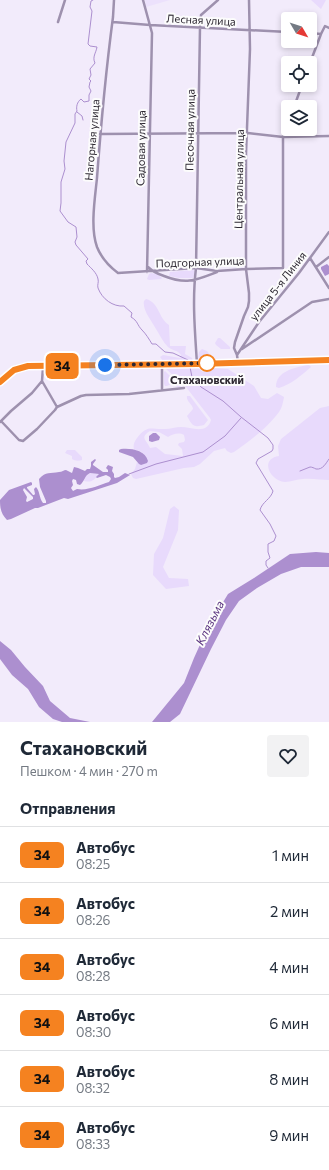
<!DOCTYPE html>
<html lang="ru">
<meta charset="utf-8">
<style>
:root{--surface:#fff;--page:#f2f2f3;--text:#1f2937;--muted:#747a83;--line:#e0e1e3}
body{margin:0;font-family:Commissioner,sans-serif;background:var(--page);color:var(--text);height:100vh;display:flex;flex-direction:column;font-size:15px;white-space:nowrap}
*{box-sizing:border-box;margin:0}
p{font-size:13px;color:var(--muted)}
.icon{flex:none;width:22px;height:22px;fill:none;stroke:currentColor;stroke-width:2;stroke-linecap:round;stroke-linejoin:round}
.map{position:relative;height:722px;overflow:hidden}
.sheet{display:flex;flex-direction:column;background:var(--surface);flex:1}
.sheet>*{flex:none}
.badge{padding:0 8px;border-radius:6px;font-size:14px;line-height:26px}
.needle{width:26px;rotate:129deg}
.fabs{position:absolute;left:281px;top:12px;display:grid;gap:8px}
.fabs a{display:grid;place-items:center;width:36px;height:36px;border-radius:4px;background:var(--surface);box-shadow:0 2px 6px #0003;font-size:20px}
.you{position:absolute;width:20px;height:20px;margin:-10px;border:3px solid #fff;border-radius:50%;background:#1a73e8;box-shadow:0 0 0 6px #1a73e833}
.map>.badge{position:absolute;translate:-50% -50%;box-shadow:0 0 0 2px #fff}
h2{padding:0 20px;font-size:15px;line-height:36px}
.round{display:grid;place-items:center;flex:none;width:42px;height:42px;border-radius:4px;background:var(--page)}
.headline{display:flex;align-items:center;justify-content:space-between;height:68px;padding:0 20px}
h1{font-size:19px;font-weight:700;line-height:30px}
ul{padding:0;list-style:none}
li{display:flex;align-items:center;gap:12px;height:56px;padding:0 20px;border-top:1px solid var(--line)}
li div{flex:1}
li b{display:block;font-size:15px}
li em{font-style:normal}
li .badge{min-width:44px;font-weight:700;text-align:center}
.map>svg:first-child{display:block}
</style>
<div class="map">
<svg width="329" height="722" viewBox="0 0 329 722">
<rect width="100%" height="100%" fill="#f2ebfb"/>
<path fill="#ece1fc" d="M145 0H170L146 7Z"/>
<path fill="#e8dafc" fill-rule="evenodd" d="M311 0H326L321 9Z
M193 270 195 271 193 278H179L169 276 170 272Z
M151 273 157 274 162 278 161 279 149 280 147 279 149 274Z
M146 299C160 303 158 318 169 325L170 346H186L185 354 192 358 193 361 191 362 163 361 160 357 163 355 180 358 181 355C178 350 173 351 168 347 163 342 160 335 156 329 152 321 142 310 144 301Z
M218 338H220L230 347V349H221L216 345 215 343Z
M202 349 207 351 212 358 200 360 198 357 199 352Z
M307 365H309L311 367C302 375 290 385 279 388L276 387C276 371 294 368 307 365Z
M197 367 203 372 212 368 228 369 254 386 261 398 268 399 277 393 284 397C283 402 282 408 279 412 268 427 249 442 234 452L231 453 227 451 225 448 214 451 200 464 194 467 184 468 136 479 133 478 131 474 135 469 137 462 141 465 142 452 134 450C133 445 134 442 137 438 148 424 151 430 165 429 170 429 176 427 181 427 191 427 207 435 211 420L210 418 186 387 166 369 168 367ZM150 431 159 432 168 437C173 434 179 432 184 435L185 440 184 442 179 443 178 445 182 449 183 456 165 454 156 447 150 448C147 440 139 438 150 431Z
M165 371 181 387 180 388 171 384 167 386H165L164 384V372Z
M187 396H190L208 420 204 425C193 428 192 425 187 416L193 409C193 404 186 402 187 396Z
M329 406V480C321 480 312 478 303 479 297 479 291 482 285 482 270 481 259 459 279 456L278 446 281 439 320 408Z
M67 450H75L82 457V460C79 461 75 461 72 459V456L65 453Z
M90 473 99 474V475C94 479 93 483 84 481L85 477Z
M174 506 179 510 178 530 163 567 169 578 188 579 189 586 166 589 153 575 154 554 163 538 170 509Z"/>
<path fill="#ac8fcf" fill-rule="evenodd" d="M327 264 329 266V274L325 276 321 269V267Z
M153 433H156L160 437 159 440 152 442 149 441V436Z
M121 449C131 448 145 450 148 461L147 463 141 465 139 464 133 457 119 452V450Z
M95 459 96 460 93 464V465L103 472H108V470L106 468 108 465 113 467 112 471 114 474V477L115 478 119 477 125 473 130 475 117 483 68 499 64 498 38 508H35L11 519 7 520C1 514 0 508 0 500L9 490 31 482 32 483V485L27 487V488L33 495H34L35 494 34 489 36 487C40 491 39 498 43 503H46V501L40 487 39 479C46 471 50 474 59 472 62 472 64 470 66 470L72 473 74 467 78 468 85 471 87 469H90L91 466V462ZM90 473 99 474 96 477 97 478 106 475 110 477 111 479 109 482C99 485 88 491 77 489L73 491 71 488 73 485 72 481 73 479 76 480 77 484 80 485C85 481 84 476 90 473ZM24 488 33 497V499L27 502 26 501 27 497 23 490Z
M316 552 329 553V567H301L281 574 257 588 239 601 226 620 211 649 180 714 170 722H152L184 683 194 658 208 627 228 594 254 578 290 554Z
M0 641 11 650 25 667 43 686 50 701 70 718 90 722H62L53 719 39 707 28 689 12 675 0 659Z"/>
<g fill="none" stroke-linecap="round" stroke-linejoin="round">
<path stroke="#ac8fcf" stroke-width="1" d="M93 0 91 1 90 7 92 11 88 44 90 46 97 47C96 53 92 57 95 63L90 69 91 75 89 79 91 81 90 82 89 87 91 91 89 95V101L84 102 81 99C77 102 76 107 77 111L75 114V123L66 142 64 161 65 169 61 182V203L60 211 68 222 76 227 77 237 75 242 76 245 88 259 86 261 87 264C91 268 97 273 98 279 99 282 97 285 98 288 102 299 113 307 124 306L132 313 131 317C138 321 137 325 142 330 146 334 149 339 152 344H156L165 352 173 353 188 360
M77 112 82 116 83 120
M190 367 192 377 201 387 223 401 241 417 268 438 273 445V449L272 451 258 459 256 463 273 491C271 499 262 502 260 510L270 524 276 536 274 541 268 544V552L270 558 266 561V565L268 568
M300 471 310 467C312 467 314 468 316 469 323 470 326 463 329 459
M129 474 156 464 203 452 225 436 241 418"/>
<path stroke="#9e91ae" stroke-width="2.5" d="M114 0 113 17C106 70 101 124 97 178 95 198 90 228 97 247 101 257 110 267 118 273L196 268 217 271 246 269 283 268V137L288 123
M143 0 152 33 147 272
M58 22 65 0
M113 22 150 25 288 32
M310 33 321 34 325 26 329 28
M310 63 321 34
M294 107 302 85
M100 134 248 133 283 137 329 136
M310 258 329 288
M148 267C152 271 158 274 164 276 187 285 196 280 217 272
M316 267 329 257
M242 349 312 302 329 299
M237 355 234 348 235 342 244 316 248 307 249 301V293L246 269V154L250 49 249 0
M238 363 237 355 259 322 299 273 329 232
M197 364C195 332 192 300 196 268L200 27 201 15 218 0
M162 365V390
M42 381 57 407
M1 421 19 440 23 441 37 429 55 410 57 407 81 396 86 395 129 394 184 388
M0 422 11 411 32 393 42 381 43 367"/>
<path stroke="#5c4576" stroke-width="3.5" d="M0 382 14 370 28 367 197 364 329 360"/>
</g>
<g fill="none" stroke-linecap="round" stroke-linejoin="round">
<g stroke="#fff" stroke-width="9">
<path id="line" d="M0 382 14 370 28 366 197 364 329 360"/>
</g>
<use href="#line" stroke="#f58220" stroke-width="6"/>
<path stroke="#2d2832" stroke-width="4" stroke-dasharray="0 7.2" d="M105 365 212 363H207"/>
</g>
<circle fill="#fff" stroke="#f58220" stroke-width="2" cx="207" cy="363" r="8"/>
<g text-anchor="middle" stroke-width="4" stroke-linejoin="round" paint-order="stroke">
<g font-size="11" fill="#2d2832" stroke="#fcfcfc">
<text transform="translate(201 20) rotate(3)" y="4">Лесная улица</text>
<text transform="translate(190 130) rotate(-89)" y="4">Песочная улица</text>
<text transform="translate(92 140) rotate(-85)" y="4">Нагорная улица</text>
<text transform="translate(141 148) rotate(-89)" y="4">Садовая улица</text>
<text transform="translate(239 179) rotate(-89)" y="4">Центральная улица</text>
<text transform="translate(200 262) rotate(-2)" y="4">Подгорная улица</text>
<text transform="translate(278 286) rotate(-52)" y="4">улица 5-я Линия</text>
</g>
<g font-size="11" font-weight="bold" fill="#2d2832" stroke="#fcfcfc">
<text x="207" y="384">Стахановский</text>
</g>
<g font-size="12" font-style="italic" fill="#59327f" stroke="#fcfcfc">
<text transform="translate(210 623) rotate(-63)" y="4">Клязьма</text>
</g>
</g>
</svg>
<div class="fabs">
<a><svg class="needle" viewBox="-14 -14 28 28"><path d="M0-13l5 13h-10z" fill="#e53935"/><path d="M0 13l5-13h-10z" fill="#747a83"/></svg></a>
<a><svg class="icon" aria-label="locate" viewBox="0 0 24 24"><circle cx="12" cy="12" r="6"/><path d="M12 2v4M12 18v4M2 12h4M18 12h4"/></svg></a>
<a><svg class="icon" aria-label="layers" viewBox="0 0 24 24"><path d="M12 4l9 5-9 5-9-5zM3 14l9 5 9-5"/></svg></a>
</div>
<div class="you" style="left:105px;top:365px"></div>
<b class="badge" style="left:62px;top:366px;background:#f58220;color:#111">34</b>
</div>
<section class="sheet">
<div class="headline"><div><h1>Стахановский</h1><p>Пешком · 4 мин · 270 m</p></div><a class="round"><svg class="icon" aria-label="heart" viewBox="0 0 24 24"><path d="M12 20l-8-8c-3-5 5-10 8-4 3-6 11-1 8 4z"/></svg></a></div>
<h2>Отправления</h2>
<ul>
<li><span class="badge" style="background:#f58220;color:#111">34</span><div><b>Автобус</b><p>08:25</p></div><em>1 мин</em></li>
<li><span class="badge" style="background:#f58220;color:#111">34</span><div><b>Автобус</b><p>08:26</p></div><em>2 мин</em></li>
<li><span class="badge" style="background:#f58220;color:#111">34</span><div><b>Автобус</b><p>08:28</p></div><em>4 мин</em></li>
<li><span class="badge" style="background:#f58220;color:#111">34</span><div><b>Автобус</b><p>08:30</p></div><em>6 мин</em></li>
<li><span class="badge" style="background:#f58220;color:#111">34</span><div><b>Автобус</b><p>08:32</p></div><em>8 мин</em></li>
<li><span class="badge" style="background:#f58220;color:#111">34</span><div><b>Автобус</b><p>08:33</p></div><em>9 мин</em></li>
</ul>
</section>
